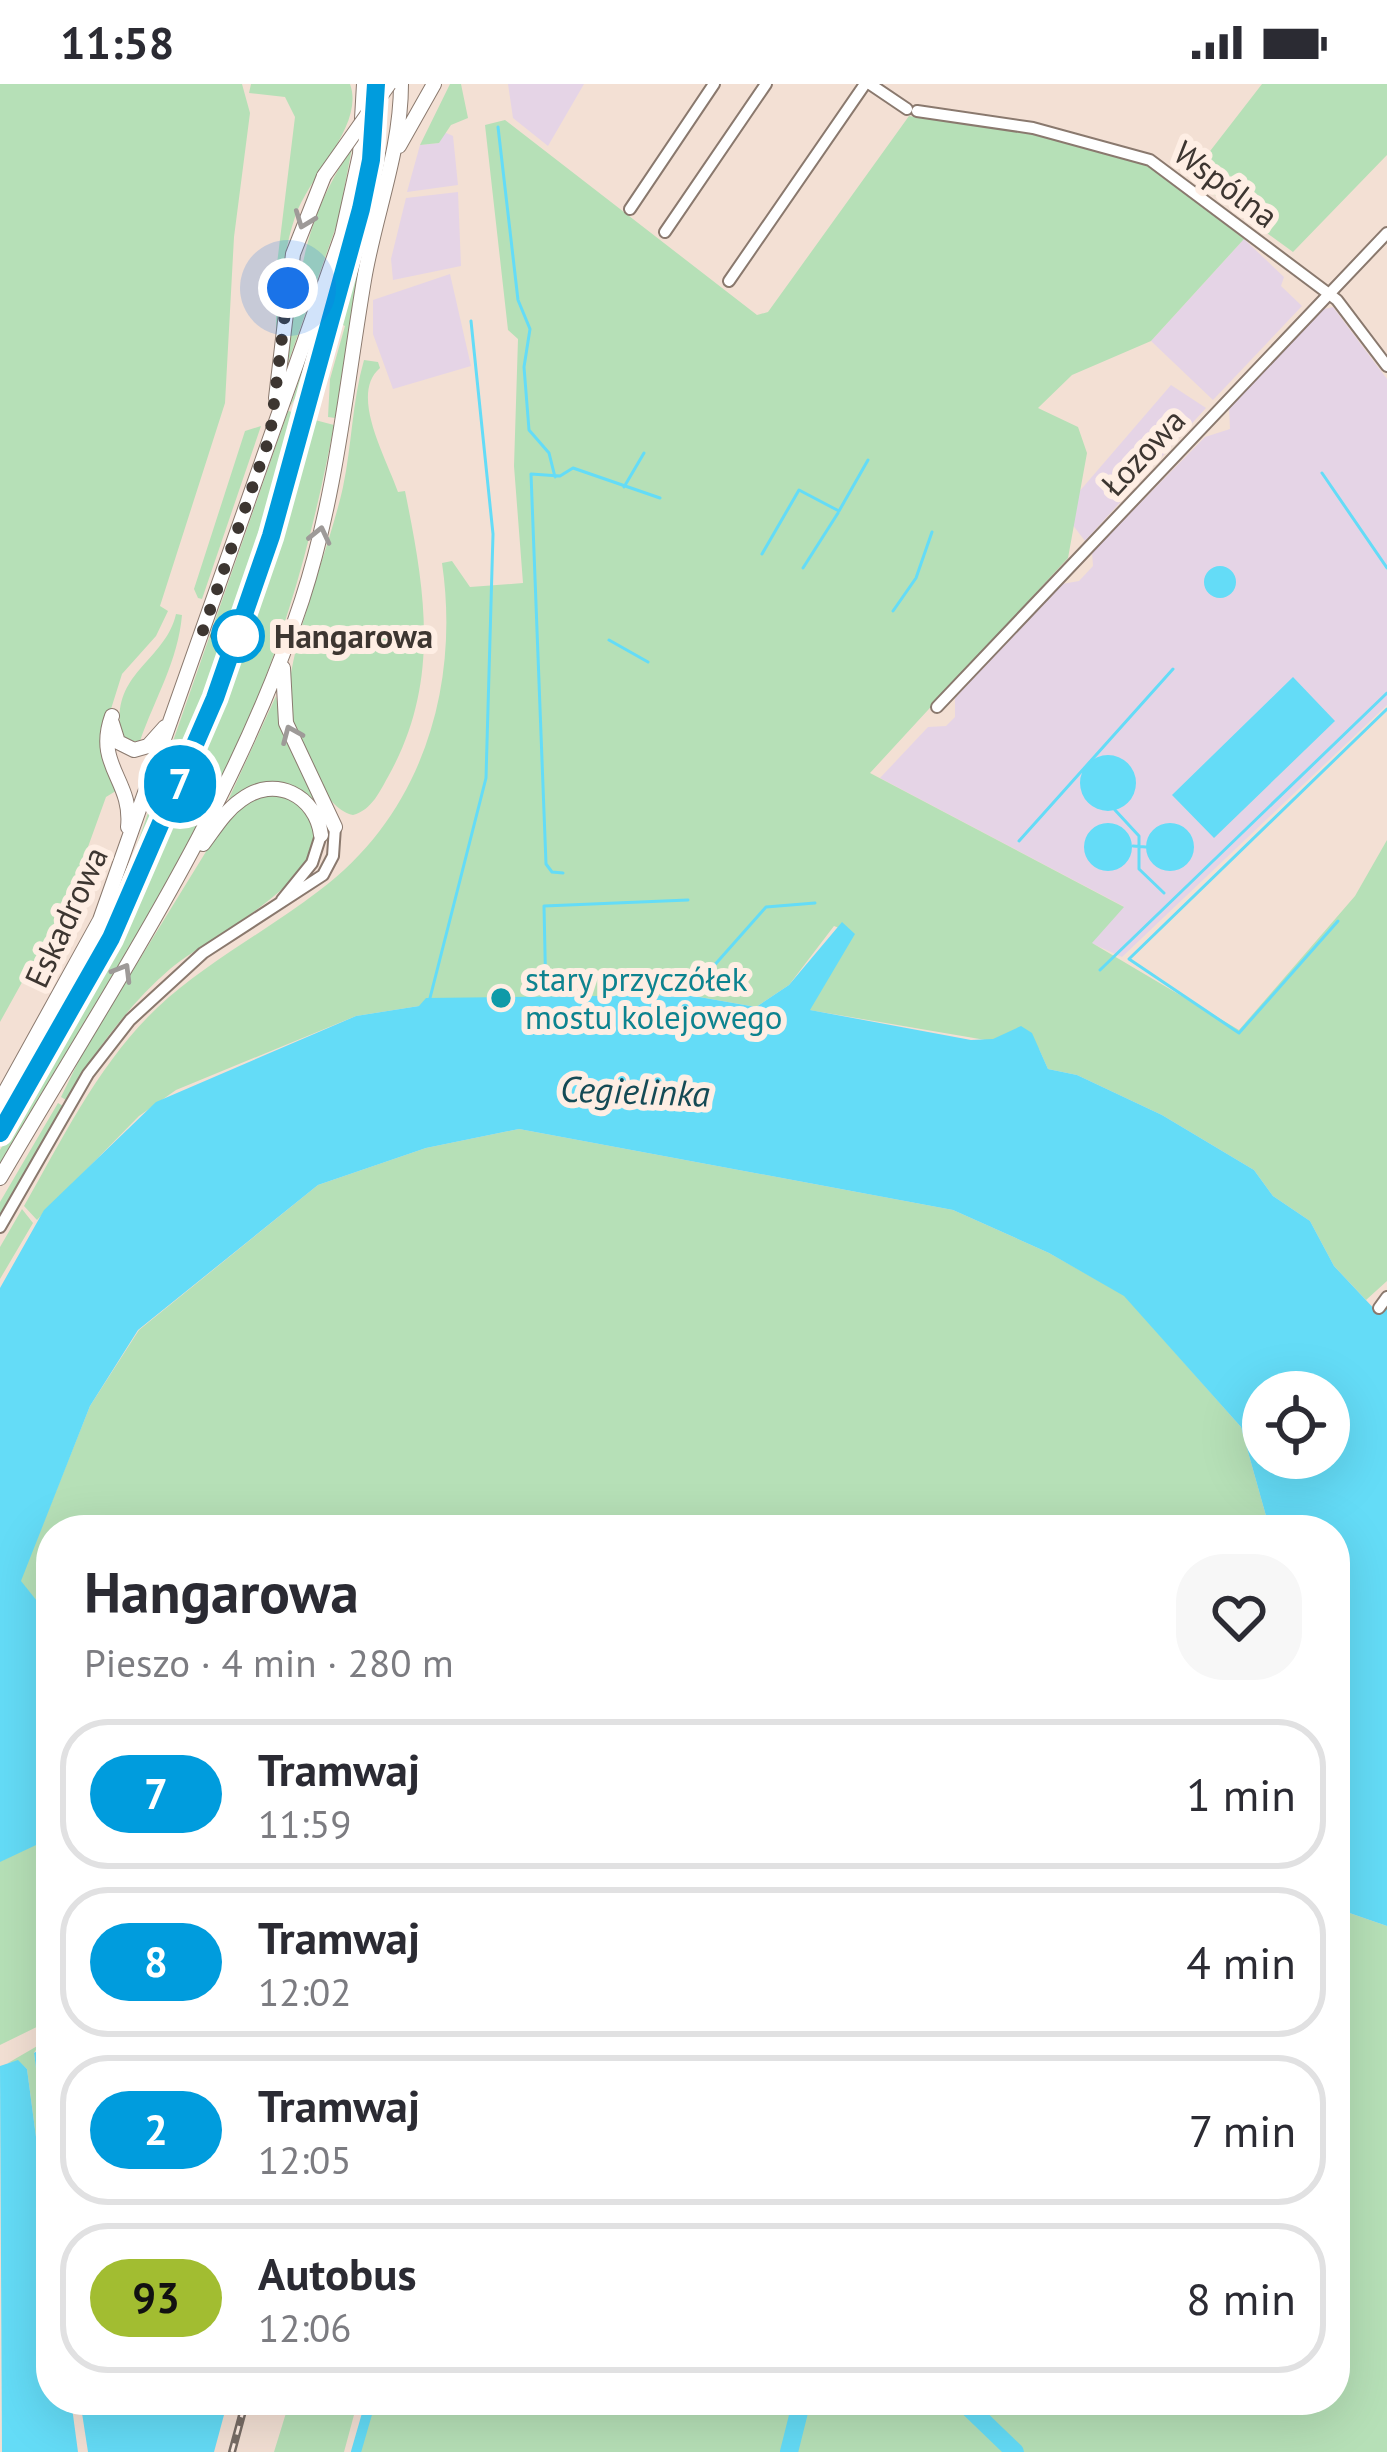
<!DOCTYPE html>
<html lang="pl">
<meta charset="utf-8">
<style>
:root{--surface:#fff;--page:#f7f7f7;--text:#2b2b33;--muted:#7c7c81;--line:#e1e1e2}
body{margin:0;font-family:"PT Sans",sans-serif;background:var(--page);color:var(--text);height:100vh;display:flex;flex-direction:column;font-size:45px;white-space:nowrap}
*{box-sizing:border-box;margin:0}
p{font-size:39px;color:var(--muted)}
.icon{flex:none;width:66px;height:66px;fill:none;stroke:currentColor;stroke-width:2;stroke-linecap:round;stroke-linejoin:round}
.map{position:relative;flex:1;overflow:hidden}
.details{position:absolute;left:36px;top:1431px;width:1314px;height:900px;display:flex;flex-direction:column;background:var(--surface);border-radius:48px;box-shadow:0 12px 48px #0002}
.details>*{flex:none}
.badge{padding:0 24px;border-radius:39px;font-size:42px;line-height:78px}
.tools{position:absolute;left:1242px;top:1287px;display:grid;gap:24px}
.tools a{display:grid;place-items:center;width:108px;height:108px;border-radius:50%;background:var(--surface);box-shadow:0 12px 48px #0002;font-size:60px}
.you{position:absolute;width:60px;height:60px;margin:-30px;border:9px solid #fff;border-radius:50%;background:#1a73e8;box-shadow:0 0 0 18px #1a73e833}
.map>.badge{position:absolute;translate:-50% -50%;box-shadow:0 0 0 6px #fff}
.round{display:grid;place-items:center;flex:none;width:126px;height:126px;border-radius:48px;background:var(--page)}
.headline{display:flex;align-items:center;justify-content:space-between;height:204px;padding:0 48px}
h1{font-size:57px;font-weight:700;line-height:90px}
ul{padding:0;list-style:none}
li{display:flex;align-items:center;gap:36px;height:150px;margin:0 24px 18px;padding:0 24px;border:6px solid var(--line);border-radius:48px}
li div{flex:1}
li b{display:block;font-size:45px}
li em{font-style:normal}
li .badge{min-width:132px;font-weight:700;text-align:center}
.status{display:flex;justify-content:space-between;align-items:center;height:84px;padding:0 60px;background:var(--surface);direction:ltr}
.status svg{height:33px;fill:currentColor}
.map>svg:first-child{display:block}
</style>
<div class="status"><b>11:58</b><svg viewBox="0 0 49 12"><path d="M0 12V9h3v3zM5 12V6h3v6zM10 12V3h3v9zM15 12V0h3v12zM26 1h20v11H26zM47 4h2v5h-2z"/></svg></div>
<div class="map">
<svg width="1387" height="2368" viewBox="0 0 1387 2368">
<rect width="100%" height="100%" fill="#f3e0d4"/>
<path fill="#e5d4e6" d="M508 0H584L548 62 513 34Z
M444 48 453 52 458 101 407 108 420 61 439 59Z
M458 108 461 182 393 196 391 175 406 114Z
M1244 155 1284 193 1281 202 1302 222 1213 316 1151 257Z
M450 190 471 282 393 305 373 250V216Z
M1333 223 1387 295V621L1122 873 1091 859 1123 822 880 694 928 643 946 642 955 633V614L1062 500 1079 497 1093 482 1092 468 1205 353 1230 345 1229 324 1320 226Z
M1171 301 1206 324 1085 457 1072 440 1078 409Z"/>
<path fill="#b6e0b7" d="M0 0H242L250 29 234 153 225 319 160 522 168 527 156 552 122 590 100 660 119 705 106 713 71 810 0 938Z
M251 0H350C365 41 310 90 295 133 280 178 279 226 276 273V188L295 33 285 13 249 9Z
M450 0H461L468 34 451 41 439 59 420 61Z
M1262 0H1387V71L1293 168 1190 93Z
M909 32C985 44 1078 44 1147 82 1182 102 1212 131 1244 155L1151 257 1072 291 1038 324 1078 343 1087 369 1068 474 870 689 1124 823 1092 859 1239 946 1355 812 1387 756V1197L1366 1216 1334 1182 1310 1137 1273 1112 1254 1086 1162 1031 1077 991 1048 985 1039 965 809 926 854 850 834 842 789 901 756 923 688 911H644L419 922 356 932 176 1006 139 1032 37 1136 24 1122C63 1054 99 979 157 924 206 878 267 847 320 806 423 729 460 601 442 479L452 477 470 503 523 499 514 382 518 255 508 246 485 41 505 36 757 231 768 228Z
M352 64 338 137 283 293C301 200 298 144 352 64Z
M357 126 330 237 324 236 309 290 290 323Z
M358 169 361 170 335 334 328 333 330 295 345 242 339 239Z
M364 276 378 278 380 284C349 310 386 373 398 408L405 407C425 506 441 597 389 691 380 707 372 726 353 731 324 726 289 654 288 626 286 567 329 467 343 403 352 361 352 318 364 276Z
M288 327 304 331 250 512 186 682 108 854 0 1045V1032L85 886 117 818Z
M315 336 334 341C316 437 291 532 254 623 188 783 88 931 0 1080V1066C87 918 167 767 229 607 263 518 288 427 315 336Z
M261 342 202 515 198 514 194 505 245 347Z
M176 530 182 531C178 577 155 614 140 657H123C105 590 165 579 176 530Z
M276 612 281 640 328 744 314 721 284 701 225 723Z
M262 710C286 711 303 715 312 741 330 797 207 853 170 885 127 922 95 968 66 1016L61 1013 85 964 215 753 239 724Z
M58 1019 63 1022 0 1133V1118Z
M519 1045 953 1126 1049 1169 1124 1211 1241 1343 1270 1446H51V1520L41 1523 20 1497 90 1322 139 1246 318 1101 426 1064Z
M22 1125 33 1139 0 1195V1163Z
M51 1723V1936L0 1961V1748Z
M1335 1824 1387 1842V2368H356L371 2316H1335Z
M39 1961 34 1969 51 2097V2166L27 1985 18 1977 8 1979Z
M290 2316H358L344 2368H274Z"/>
<path fill="#64dcf7" fill-rule="evenodd" d="M1204 498a16 16 0 1 1 32 0a16 16 0 1 1-32 0Z
M1293 593 1335 637 1214 754 1172 711Z
M1080 699a28 28 0 1 1 56 0a28 28 0 1 1-56 0Z
M1084 763a24 24 0 1 1 48 0a24 24 0 1 1-48 0Z
M1146 763a24 24 0 1 1 48 0a24 24 0 1 1-48 0Z
M842 838 855 850 810 926 971 956 993 955 1021 942 1032 949 1048 985 1077 991 1162 1031 1254 1086 1273 1112 1310 1137 1334 1182 1379 1230 1387 1223V1842L1335 1824V1594L1350 1571 1335 1555V1446H1270L1241 1343 1124 1212 1049 1169 953 1126 519 1045 426 1064 318 1101 138 1246 90 1322 21 1497 41 1522 51 1520V1754L0 1778V1204L44 1126 156 1018 356 932 419 922 426 914 688 911 756 923 789 901ZM1263 1308H1329V1374H1263Z
M51 1958V2097L34 1969Z
M18 1976 27 1985 51 2166V2316H71L78 2368H2L0 1982Z
M80 2316H228L214 2368H88Z"/>
<g fill="none" stroke-linecap="round" stroke-linejoin="round">
<path stroke="#64dcf7" stroke-width="3" d="M498 43 518 216 530 245 524 283 529 346 549 369 555 393
M1322 389 1387 484
M624 403 644 369
M762 470 799 406 839 427 868 376
M803 484 838 429
M893 527 916 494 932 448
M609 556 648 578
M1115 726 1139 752V785L1164 809
M1019 757 1173 585
M1133 762 1146 763
M563 789 552 788 546 780 531 390 560 392 573 384 660 414
M1338 837 1239 949 1129 875 1387 625
M1100 886 1387 609
M688 911 766 823 815 819
M430 914 486 694 493 450 471 237
M546 916 544 822 688 816"/>
<path stroke="#64dcf7" stroke-width="10" d="M356 2368 371 2316"/>
<path stroke="#64dcf7" stroke-width="18" d="M961 2316 1015 2368
M789 2368 802 2316"/>
<g stroke="#8a796e" stroke-width="14">
<path id="minor" d="M870 0 907 25
M917 27 1033 44 1150 76 1337 216 1387 282
M630 125 714 0
M665 148 766 0
M729 197 865 0
M937 623 1387 149
M282 816 312 779 321 751
M0 1143 88 990 130 936 203 869 323 791 333 772 335 743
M1379 1224 1387 1213"/>
</g>
<g stroke="#8a796e" stroke-width="16">
<path id="major" d="M399 62 434 0
M276 314 293 170 324 92
M283 584 286 639 335 743
M112 632C94 682 133 696 128 743
M112 639 118 658 134 666 148 662 165 643
M203 760C215 744 225 727 241 716 275 690 316 712 321 751
M0 1017 100 836 342 151 360 70 364 0
M0 1094C109 907 234 724 302 516 336 412 346 303 364 196 375 130 401 67 401 0"/>
</g>
<use href="#minor" stroke="#fff" stroke-width="10"/>
<use href="#major" stroke="#fff" stroke-width="14"/>
<path stroke="#776c65" stroke-width="3" d="M0 1060 134 819 238 568 337 240 380 75 388 0"/>
<g stroke="#776c65" stroke-width="8">
<path id="rail" d="M232 2368 246 2316"/>
</g>
<use href="#rail" stroke="#feeee4" stroke-width="3" stroke-dasharray="9" stroke-linecap="butt"/>
<g stroke="#8a796e" stroke-width="16" stroke-linecap="butt">
<path id="major-bridge" d="M324 92 389 0"/>
</g>
<use href="#major-bridge" stroke="#fff" stroke-width="14"/>
</g>
<defs><path id="oneway-chevron" d="M-2-3.5L2.5 0L-2 3.5" fill="none" stroke-width="1.6" stroke-linecap="round" stroke-linejoin="round" transform="scale(3)"/></defs>
<g stroke="#9e9a98">
<use href="#oneway-chevron" transform="translate(304 136) rotate(111)"/>
<use href="#oneway-chevron" transform="translate(320 451) rotate(-77)"/>
<use href="#oneway-chevron" transform="translate(291 650) rotate(-113)"/>
<use href="#oneway-chevron" transform="translate(123 888) rotate(-59)"/>
</g>
<g fill="none" stroke-linecap="round" stroke-linejoin="round">
<g stroke="#fff" stroke-width="27">
<path id="line" d="M0 1049 111 854 215 614 271 452 361 125 371 76 376 0"/>
</g>
<use href="#line" stroke="#009cdd" stroke-width="18"/>
<path stroke="#3d3631" stroke-width="12" stroke-dasharray="0 21.6" d="M238 552H201L270 352 288 204"/>
</g>
<circle fill="#fff" stroke="#009cdd" stroke-width="6" cx="238" cy="552" r="24"/>
<circle fill="#0f9aa8" stroke="#feeee4" stroke-width="4.5" cx="501" cy="914" r="12"/>
<g text-anchor="middle" stroke-width="12" stroke-linejoin="round" paint-order="stroke">
<g font-size="33" fill="#3d3631" stroke="#feeee4">
<text transform="translate(1226 100) rotate(37)" y="12">Wspólna</text>
<text transform="translate(1143 368) rotate(-47)" y="12">Łozowa</text>
<text transform="translate(66 833) rotate(-65)" y="12">Eskadrowa</text>
</g>
<g font-size="33" font-weight="bold" fill="#3d3631" stroke="#feeee4" text-anchor="start">
<text x="274" y="564">Hangarowa</text>
</g>
<g font-size="33" fill="#0d838f" stroke="#feeee4" text-anchor="start">
<text x="525" y="907">stary przyczółek<tspan x="525" dy="38">mostu kolejowego</tspan></text>
</g>
<g font-size="36" font-style="italic" fill="#154a55" stroke="#feeee4">
<text transform="translate(635 1007) rotate(2)" y="13">Cegielinka</text>
</g>
</g>
</svg>
<div class="tools">
<a><svg class="icon" aria-label="locate" viewBox="0 0 24 24"><circle cx="12" cy="12" r="6"/><path d="M12 2v4M12 18v4M2 12h4M18 12h4"/></svg></a>
</div>
<div class="you" style="left:288px;top:204px"></div>
<b class="badge" style="left:180px;top:700px;background:#009cdd;color:#fff">7</b>
<section class="details">
<div class="headline"><div><h1>Hangarowa</h1><p>Pieszo · 4 min · 280 m</p></div><a class="round"><svg class="icon" aria-label="heart" viewBox="0 0 24 24"><path d="M12 20l-8-8c-3-5 5-10 8-4 3-6 11-1 8 4z"/></svg></a></div>
<ul>
<li><span class="badge" style="background:#009cdd;color:#fff">7</span><div><b>Tramwaj</b><p>11:59</p></div><em>1 min</em></li>
<li><span class="badge" style="background:#009cdd;color:#fff">8</span><div><b>Tramwaj</b><p>12:02</p></div><em>4 min</em></li>
<li><span class="badge" style="background:#009cdd;color:#fff">2</span><div><b>Tramwaj</b><p>12:05</p></div><em>7 min</em></li>
<li><span class="badge" style="background:#a2bd31;color:#111">93</span><div><b>Autobus</b><p>12:06</p></div><em>8 min</em></li>
</ul>
</section>
</div>
